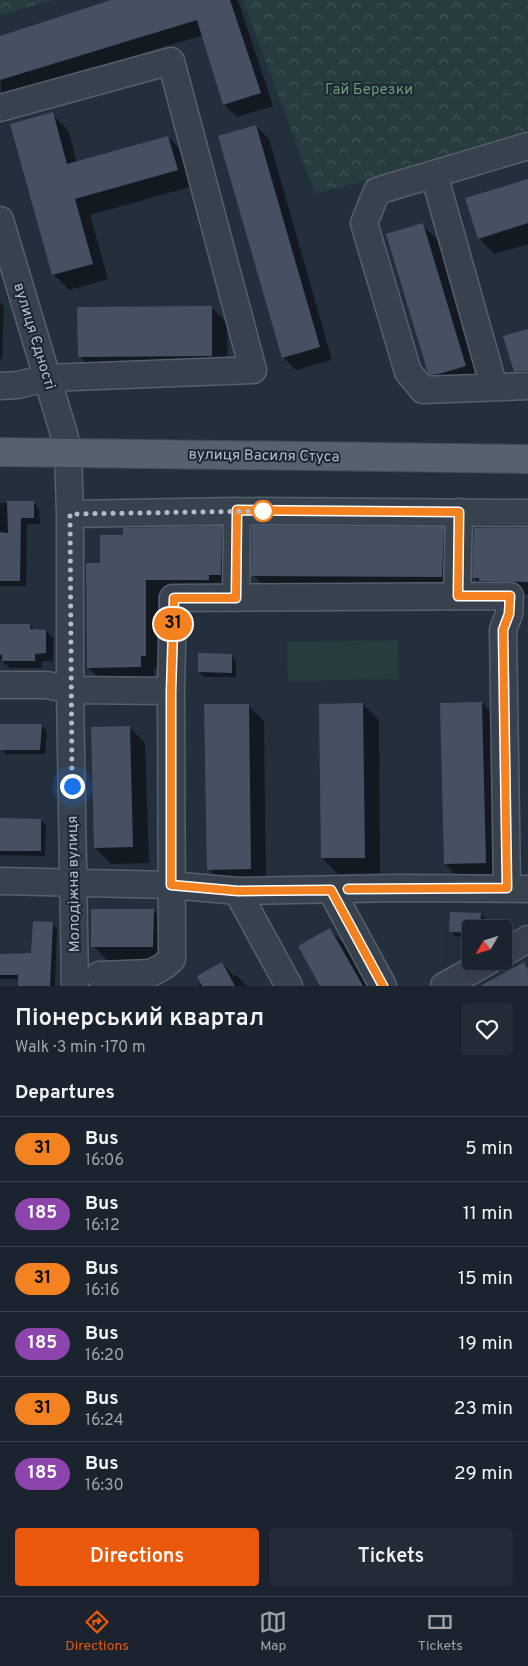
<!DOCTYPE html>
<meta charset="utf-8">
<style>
:root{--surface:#1b232e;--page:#242b36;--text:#f1f3f6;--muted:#a0a4aa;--line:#39404a;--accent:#ea580c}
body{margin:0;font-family:Overpass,sans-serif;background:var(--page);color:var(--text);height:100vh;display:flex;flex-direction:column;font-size:19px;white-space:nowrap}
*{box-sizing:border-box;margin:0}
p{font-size:16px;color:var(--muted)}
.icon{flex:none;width:28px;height:28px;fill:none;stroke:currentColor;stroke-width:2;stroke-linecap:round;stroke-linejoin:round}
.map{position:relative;height:986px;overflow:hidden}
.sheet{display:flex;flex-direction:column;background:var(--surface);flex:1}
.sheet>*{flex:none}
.badge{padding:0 10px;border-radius:16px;font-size:18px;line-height:32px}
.needle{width:32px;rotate:231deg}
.tools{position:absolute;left:462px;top:920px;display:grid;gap:10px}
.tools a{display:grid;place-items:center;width:50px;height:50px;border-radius:5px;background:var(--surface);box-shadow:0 5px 20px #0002,0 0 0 1px var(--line);font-size:25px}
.you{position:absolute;width:25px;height:25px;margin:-12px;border:4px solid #fff;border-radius:50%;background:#1a73e8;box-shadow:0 0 0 8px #1a73e833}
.map>.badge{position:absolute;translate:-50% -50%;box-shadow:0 0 0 2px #fff}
h2{padding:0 15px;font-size:19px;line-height:45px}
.round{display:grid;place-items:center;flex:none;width:52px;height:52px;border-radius:5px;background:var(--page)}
.head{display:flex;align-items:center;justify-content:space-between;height:85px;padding:0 15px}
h1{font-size:24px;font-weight:600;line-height:38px}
.action{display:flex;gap:10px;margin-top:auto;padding:10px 15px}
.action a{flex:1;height:58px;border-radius:5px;background:var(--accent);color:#fff;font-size:20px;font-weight:600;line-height:58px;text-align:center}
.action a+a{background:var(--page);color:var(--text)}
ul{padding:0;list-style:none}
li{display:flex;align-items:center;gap:15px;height:65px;padding:0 15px;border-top:1px solid var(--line)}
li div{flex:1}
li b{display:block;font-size:19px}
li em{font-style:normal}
li .badge{min-width:55px;font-weight:700;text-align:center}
.menu{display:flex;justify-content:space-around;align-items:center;height:70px;border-top:1px solid var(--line);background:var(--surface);font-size:14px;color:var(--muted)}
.menu a{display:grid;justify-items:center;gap:2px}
.menu .current{color:var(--accent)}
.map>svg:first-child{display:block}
</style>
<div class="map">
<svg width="528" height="986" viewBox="0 0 528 986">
<defs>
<pattern id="forest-crowns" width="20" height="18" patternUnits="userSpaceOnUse" patternTransform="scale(1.25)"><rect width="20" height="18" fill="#263c3f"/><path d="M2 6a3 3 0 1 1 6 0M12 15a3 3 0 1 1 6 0" fill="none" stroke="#435659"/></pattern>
</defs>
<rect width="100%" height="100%" fill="#242f3e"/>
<path fill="#263c3f" d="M398 640 399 679 288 681 287 642Z"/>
<path fill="url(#forest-crowns)" d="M0 0H53L0 15Z
M243 0H528V137L315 194Z"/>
<path fill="#0007" d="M115 0H238L273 106 237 117 224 104 203 35 22 90 14 105 1 92 0 37Z
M52 114 68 130 77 162 168 137 184 153 193 186 90 215 108 279 69 290 53 274Z
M256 126 269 139 332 360 296 370 283 357Z
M528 180V244L494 254 479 238Z
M422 225 437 239 480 380 446 389 429 372Z
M0 302 4 306 2 359H0Z
M211 307 227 323 228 372H95L79 356Z
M528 330V384L515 371Z
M0 503H34L39 509 40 524H27L26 586H0Z
M221 528 234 541 222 593H158L159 668H154V680H101L88 667 101 564Z
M443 529 456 542 455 590 266 588 253 575Z
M528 529V594H494L487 590 474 577Z
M0 625H30L35 631H46L53 638V661H42V668H10L0 659Z
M231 655 236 660V677H204L199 672Z
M482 703 498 719 501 879 461 880 445 864Z
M363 704 379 720 380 873 338 874 322 858Z
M248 705 264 721 266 884 224 885 208 869Z
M1 725 42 726 47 731 45 754H6L1 749Z
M129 727 145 743 149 863 111 864 95 848Z
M0 819 40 820 46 825 45 856 0 855Z
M153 910 169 926V962H109L93 946Z
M481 914 486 919 485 929H471V937L455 936 450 931Z
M52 923 57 928 55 986H19V979H0V955L33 954Z
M330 930 343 943 368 986H321Z
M222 963 234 976 236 975 247 986H198Z"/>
<path fill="#455162" d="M111 0H230L261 93 223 105 197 20 0 80V36Z
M53 112 67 164 168 136 178 170 75 199 93 264 52 275 10 124Z
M256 125 320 347 282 358 218 136Z
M528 179V223L478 239 465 198Z
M423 223 466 366 439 374 430 375 428 373 386 234Z
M212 306V356L78 357 77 307Z
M528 329V371L514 372 503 336Z
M7 501H34V518H21L20 581H0V532L8 533Z
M222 526 221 575H209V580H146V656H141V667L87 668 86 563H100V535H123V528Z
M252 526 444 527 442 577 251 576Z
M474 528H528V582L479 581V578H472Z
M0 624H30V629L46 630V653L35 654V661H2V655H0Z
M198 653 232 654V673L198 672Z
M482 702 486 863 444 864 440 703Z
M363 703 365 858H321L319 704Z
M204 704H249L251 869 207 870Z
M0 724H42L40 750H0Z
M130 726 133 847 94 848 91 727Z
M0 818 41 819V851H0Z
M91 909H154L153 947H91Z
M450 912 481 913 480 929H471V933L449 932Z
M33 921 53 922 50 986H18V975H0V954L31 953Z
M330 928 363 986H320L298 946Z
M222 962 235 986H202L197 976Z
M524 962 528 970V986H480Z"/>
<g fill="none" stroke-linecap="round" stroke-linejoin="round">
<g stroke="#565f6c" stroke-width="29">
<path id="minor" d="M0 108 171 61 253 370 47 378 18 385 0 386
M528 146 377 191 364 223 408 372 423 390 528 386
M434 174 494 387
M0 220 64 434 68 452 70 514V690L75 986
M70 514 237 511 528 513
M457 596 459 512
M236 598 237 511
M0 685H47L70 690 171 691
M0 881 171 885 237 891 400 888 528 889
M331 890 383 986
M237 891 289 986
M504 953 528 939
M99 975 151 973 164 966 172 959 171 691 173 598 510 596 509 614 503 630 507 888
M444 986 489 961"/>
</g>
<g stroke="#414a57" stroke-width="30">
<path id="major" d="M0 452 528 459"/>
</g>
<use href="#minor" stroke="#38414e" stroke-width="26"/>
<use href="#major" stroke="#56606e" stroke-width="28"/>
</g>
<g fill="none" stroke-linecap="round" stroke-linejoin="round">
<g stroke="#fff" stroke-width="11">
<path id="line" d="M348 889 507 888 503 630 509 614 510 596H458L459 512 237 510 236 598H174L171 691V885L238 891 331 890 383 986"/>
</g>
<use href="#line" stroke="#f58220" stroke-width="8"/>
<path stroke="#b4bcc9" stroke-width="5" stroke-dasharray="0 9" d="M72 786 70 514 263 511"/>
</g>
<circle fill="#fff" stroke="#f58220" stroke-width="2.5" cx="263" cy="511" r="10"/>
<g text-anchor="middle" stroke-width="4" stroke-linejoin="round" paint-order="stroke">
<g font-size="15" fill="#6b9a76" stroke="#1d2633">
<text x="369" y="94">Гай Березки</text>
</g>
<g font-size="15" fill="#b4bcc9" stroke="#1d2633">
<text transform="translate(35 336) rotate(73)" y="5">вулиця Єдності</text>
<text transform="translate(264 455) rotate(1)" y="5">вулиця Василя Стуса</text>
<text transform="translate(73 884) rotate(-91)" y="5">Молодіжна вулиця</text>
</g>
</g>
</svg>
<div class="tools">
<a><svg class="needle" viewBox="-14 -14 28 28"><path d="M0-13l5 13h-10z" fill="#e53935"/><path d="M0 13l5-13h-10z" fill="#a0a4aa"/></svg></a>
</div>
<div class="you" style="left:72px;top:786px"></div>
<b class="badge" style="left:173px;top:624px;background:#f58220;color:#111">31</b>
</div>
<section class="sheet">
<div class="head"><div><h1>Піонерський квартал</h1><p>Walk · 3 min · 170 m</p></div><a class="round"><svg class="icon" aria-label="heart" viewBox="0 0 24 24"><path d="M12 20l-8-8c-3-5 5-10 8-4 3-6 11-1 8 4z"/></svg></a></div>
<h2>Departures</h2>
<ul>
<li><span class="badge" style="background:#f58220;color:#111">31</span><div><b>Bus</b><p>16:06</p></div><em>5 min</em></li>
<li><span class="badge" style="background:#8e44ad;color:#fff">185</span><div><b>Bus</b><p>16:12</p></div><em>11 min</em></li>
<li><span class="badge" style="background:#f58220;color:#111">31</span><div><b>Bus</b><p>16:16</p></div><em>15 min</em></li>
<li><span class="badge" style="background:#8e44ad;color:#fff">185</span><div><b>Bus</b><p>16:20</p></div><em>19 min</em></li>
<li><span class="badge" style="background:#f58220;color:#111">31</span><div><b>Bus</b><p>16:24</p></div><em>23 min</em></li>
<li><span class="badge" style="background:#8e44ad;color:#fff">185</span><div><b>Bus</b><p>16:30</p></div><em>29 min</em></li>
</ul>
<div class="action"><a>Directions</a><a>Tickets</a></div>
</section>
<nav class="menu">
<a class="current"><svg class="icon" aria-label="directions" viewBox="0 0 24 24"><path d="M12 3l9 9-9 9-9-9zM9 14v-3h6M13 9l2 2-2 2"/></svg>Directions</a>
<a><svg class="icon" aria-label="map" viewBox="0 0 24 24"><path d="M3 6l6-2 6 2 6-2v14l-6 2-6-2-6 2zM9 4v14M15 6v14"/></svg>Map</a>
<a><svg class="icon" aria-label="tickets" viewBox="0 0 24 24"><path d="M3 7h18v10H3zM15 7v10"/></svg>Tickets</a>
</nav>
